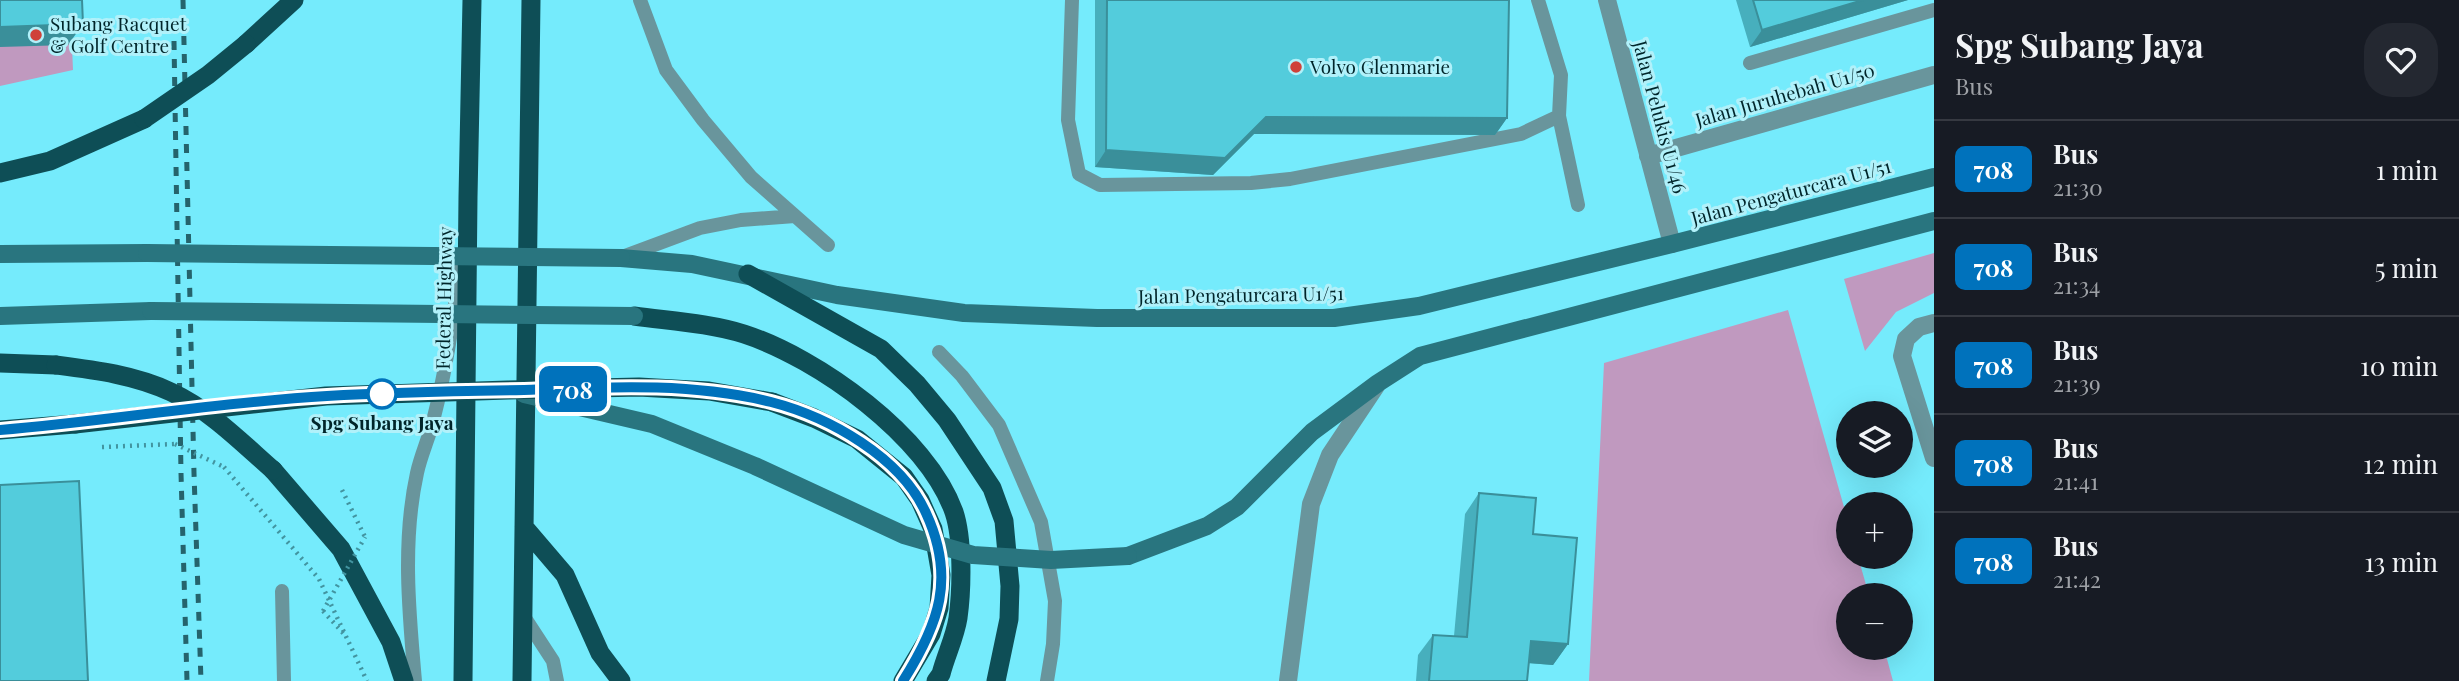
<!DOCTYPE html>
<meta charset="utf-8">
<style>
:root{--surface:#171b24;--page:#242831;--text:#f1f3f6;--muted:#9ea1a6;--line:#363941}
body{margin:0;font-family:"Playfair Display",serif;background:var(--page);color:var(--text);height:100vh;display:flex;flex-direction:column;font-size:26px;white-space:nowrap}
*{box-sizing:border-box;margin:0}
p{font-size:23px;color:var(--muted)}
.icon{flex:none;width:38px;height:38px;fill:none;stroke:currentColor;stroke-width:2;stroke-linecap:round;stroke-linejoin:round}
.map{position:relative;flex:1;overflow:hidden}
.details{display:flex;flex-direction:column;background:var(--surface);width:525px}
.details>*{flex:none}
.badge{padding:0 14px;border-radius:10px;font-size:24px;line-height:46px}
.fabs{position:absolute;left:1836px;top:401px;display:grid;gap:14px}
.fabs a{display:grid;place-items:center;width:77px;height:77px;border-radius:50%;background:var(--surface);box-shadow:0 7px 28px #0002;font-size:35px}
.map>.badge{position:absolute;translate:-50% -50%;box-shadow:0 0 0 4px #fff}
.round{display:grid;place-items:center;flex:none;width:74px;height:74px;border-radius:28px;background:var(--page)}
.overview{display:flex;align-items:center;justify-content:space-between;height:119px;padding:0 21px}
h1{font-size:33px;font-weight:700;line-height:52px}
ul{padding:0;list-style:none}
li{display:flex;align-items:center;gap:21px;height:98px;padding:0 21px;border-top:2px solid var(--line)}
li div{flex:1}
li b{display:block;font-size:26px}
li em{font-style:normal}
li .badge{min-width:77px;font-weight:700;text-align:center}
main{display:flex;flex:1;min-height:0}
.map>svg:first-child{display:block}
</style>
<main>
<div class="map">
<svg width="1934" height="681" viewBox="0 0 1934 681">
<rect width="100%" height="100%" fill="#75ebfc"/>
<path fill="#c099bf" d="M0 0H70L73 70 0 86Z
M1934 253V293L1896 312 1865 351 1844 279Z
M1788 310 1848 521V556L1858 557 1869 595H1848V648H1884L1893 681H1589L1604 363Z"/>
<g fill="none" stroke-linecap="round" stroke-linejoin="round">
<path stroke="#4294a0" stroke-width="4.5" stroke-dasharray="2 5" stroke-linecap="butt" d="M102 447 175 444
M224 467 319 579 367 681
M342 490 365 537
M323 611 344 634"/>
<path stroke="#69959c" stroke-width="14" d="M640 0 666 70 703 120 751 177 828 245
M1072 0 1068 120 1079 174 1100 185 1251 183 1290 179 1521 134 1559 116
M1538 0 1561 75 1559 116 1578 205
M1750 63 1934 10
M622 257 700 228 741 220 795 216
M939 352 962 376 999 425 1041 522 1055 601 1053 644 1047 681
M282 591 284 681
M523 615 553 661 557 681
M415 681C409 613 402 541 417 473 421 454 430 436 434 417 447 367 454 316 460 265"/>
<path stroke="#69959c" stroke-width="18" d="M1607 0 1672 244
M1648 156 1934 75
M1934 323 1919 327 1906 339 1902 356 1934 458"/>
<path stroke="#69959c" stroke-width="18" d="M1288 681 1311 504 1330 455 1376 386"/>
<path stroke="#29757f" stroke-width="18" d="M0 254 147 253
M621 258 692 264 837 295 964 313 1097 318H1334L1419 306 1672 244 1934 177
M0 316 151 311
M1128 556 1207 526 1237 507 1312 432 1378 383 1420 356 1934 221"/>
<path stroke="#0e4e56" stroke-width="19" d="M246 44 294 0
M0 173 50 161 144 119
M748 274 881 349 917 384 947 420 992 488 1004 521 1010 586 1009 619 996 681
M634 316C670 321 709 323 744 334 818 358 927 436 954 512 963 539 962 589 958 618 955 637 946 655 941 674L936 681
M0 363 56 365
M772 402 814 418 857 439 904 477 920 500 933 529 941 575 939 608 931 634 903 681
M0 430 75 424
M273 470 341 549 391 642 404 681
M524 527 565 575 600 653 621 681
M463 681 468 197 472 0
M522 681 531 0"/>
<path stroke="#25636c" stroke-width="5" stroke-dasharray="9 9" stroke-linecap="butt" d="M183 0 194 473 201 681
M174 41 181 473 187 681"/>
<path stroke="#4294a0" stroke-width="4.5" stroke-dasharray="2 5" stroke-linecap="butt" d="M175 444 224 467
M323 611 365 537"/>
<path stroke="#29757f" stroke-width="18" d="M147 253 621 258
M151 311 634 316
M524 394 652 424 755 466 904 535 973 555 1051 560 1128 556"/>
<path stroke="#0e4e56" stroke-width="19" d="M144 119 208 75 246 44
M56 365C95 370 135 375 171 392 210 410 241 442 273 470
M75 424 326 396 508 390 639 387 709 391 772 402"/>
</g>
<path fill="#47afbd" d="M1095 0H1509L1507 118 1495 135 1254 134 1213 175 1095 167Z
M1736 0H1908L1750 47Z
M1479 493 1533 534 1568 644 1553 665 1529 663 1527 681H1416L1418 655 1433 635 1454 636 1465 514Z"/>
<path fill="#3a8f9a" d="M1863 0H1908L1750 47 1762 30Z
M83 24 68 45 0 47V27Z
M1266 117 1507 118 1495 135 1254 134 1213 175 1095 167 1106 150Z
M1531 641 1568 644 1553 665 1516 662Z"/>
<path fill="#53ccdc" stroke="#3a8f9a" stroke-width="2" d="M0 0H82L83 24 0 27Z
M1107 0H1509L1507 118 1266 117 1225 158 1106 150Z
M1753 0H1863L1762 30Z
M79 481 88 681H0V485Z
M1479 493 1536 498 1533 534 1577 538 1568 644 1531 641 1527 681H1429L1433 635 1467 637Z"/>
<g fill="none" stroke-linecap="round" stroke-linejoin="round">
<g stroke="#fff" stroke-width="16">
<path id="line" d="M0 430C109 421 218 402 327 396 393 392 458 391 524 390 606 387 690 382 771 402 829 417 901 457 926 513 956 578 939 624 903 681"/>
</g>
<use href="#line" stroke="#0072bc" stroke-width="10"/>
</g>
<g fill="#cf4139" stroke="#b1f1fa" stroke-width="2.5">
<circle cx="36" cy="35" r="7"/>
<circle cx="1296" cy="67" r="7"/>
</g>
<circle fill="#fff" stroke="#0072bc" stroke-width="3.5" cx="382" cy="394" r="14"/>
<g text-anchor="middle" stroke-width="6" stroke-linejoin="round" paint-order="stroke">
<g font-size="19" fill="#00252a" stroke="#b1f1fa" text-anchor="start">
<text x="50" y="31">Subang Racquet<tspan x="50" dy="22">&amp; Golf Centre</tspan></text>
<text x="1310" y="74">Volvo Glenmarie</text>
</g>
<g font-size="19" fill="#00252a" stroke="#b1f1fa">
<text transform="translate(1785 95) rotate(-16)" y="7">Jalan Juruhebah U1/50</text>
<text transform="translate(1660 117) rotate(75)" y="7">Jalan Pelukis U1/46</text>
<text transform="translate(1791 192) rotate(-15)" y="7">Jalan Pengaturcara U1/51</text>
<text transform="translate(1241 295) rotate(-1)" y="7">Jalan Pengaturcara U1/51</text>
<text transform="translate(444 298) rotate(-89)" y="7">Federal Highway</text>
</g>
<g font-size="19" font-weight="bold" fill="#00252a" stroke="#b1f1fa">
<text x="382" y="430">Spg Subang Jaya</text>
</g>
</g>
</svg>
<div class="fabs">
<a><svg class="icon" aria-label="layers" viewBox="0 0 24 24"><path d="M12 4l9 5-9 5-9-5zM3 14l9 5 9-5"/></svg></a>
<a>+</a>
<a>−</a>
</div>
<b class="badge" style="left:573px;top:389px;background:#0072bc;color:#fff">708</b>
</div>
<section class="details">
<div class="overview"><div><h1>Spg Subang Jaya</h1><p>Bus</p></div><a class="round"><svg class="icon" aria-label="heart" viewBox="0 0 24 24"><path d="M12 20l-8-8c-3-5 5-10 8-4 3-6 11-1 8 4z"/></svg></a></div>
<ul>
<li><span class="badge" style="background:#0072bc;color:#fff">708</span><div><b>Bus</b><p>21:30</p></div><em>1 min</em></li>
<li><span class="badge" style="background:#0072bc;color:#fff">708</span><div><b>Bus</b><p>21:34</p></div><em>5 min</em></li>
<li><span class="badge" style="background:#0072bc;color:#fff">708</span><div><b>Bus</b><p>21:39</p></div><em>10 min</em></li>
<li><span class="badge" style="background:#0072bc;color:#fff">708</span><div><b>Bus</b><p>21:41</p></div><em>12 min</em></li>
<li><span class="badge" style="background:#0072bc;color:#fff">708</span><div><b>Bus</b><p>21:42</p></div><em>13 min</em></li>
</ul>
</section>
</main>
